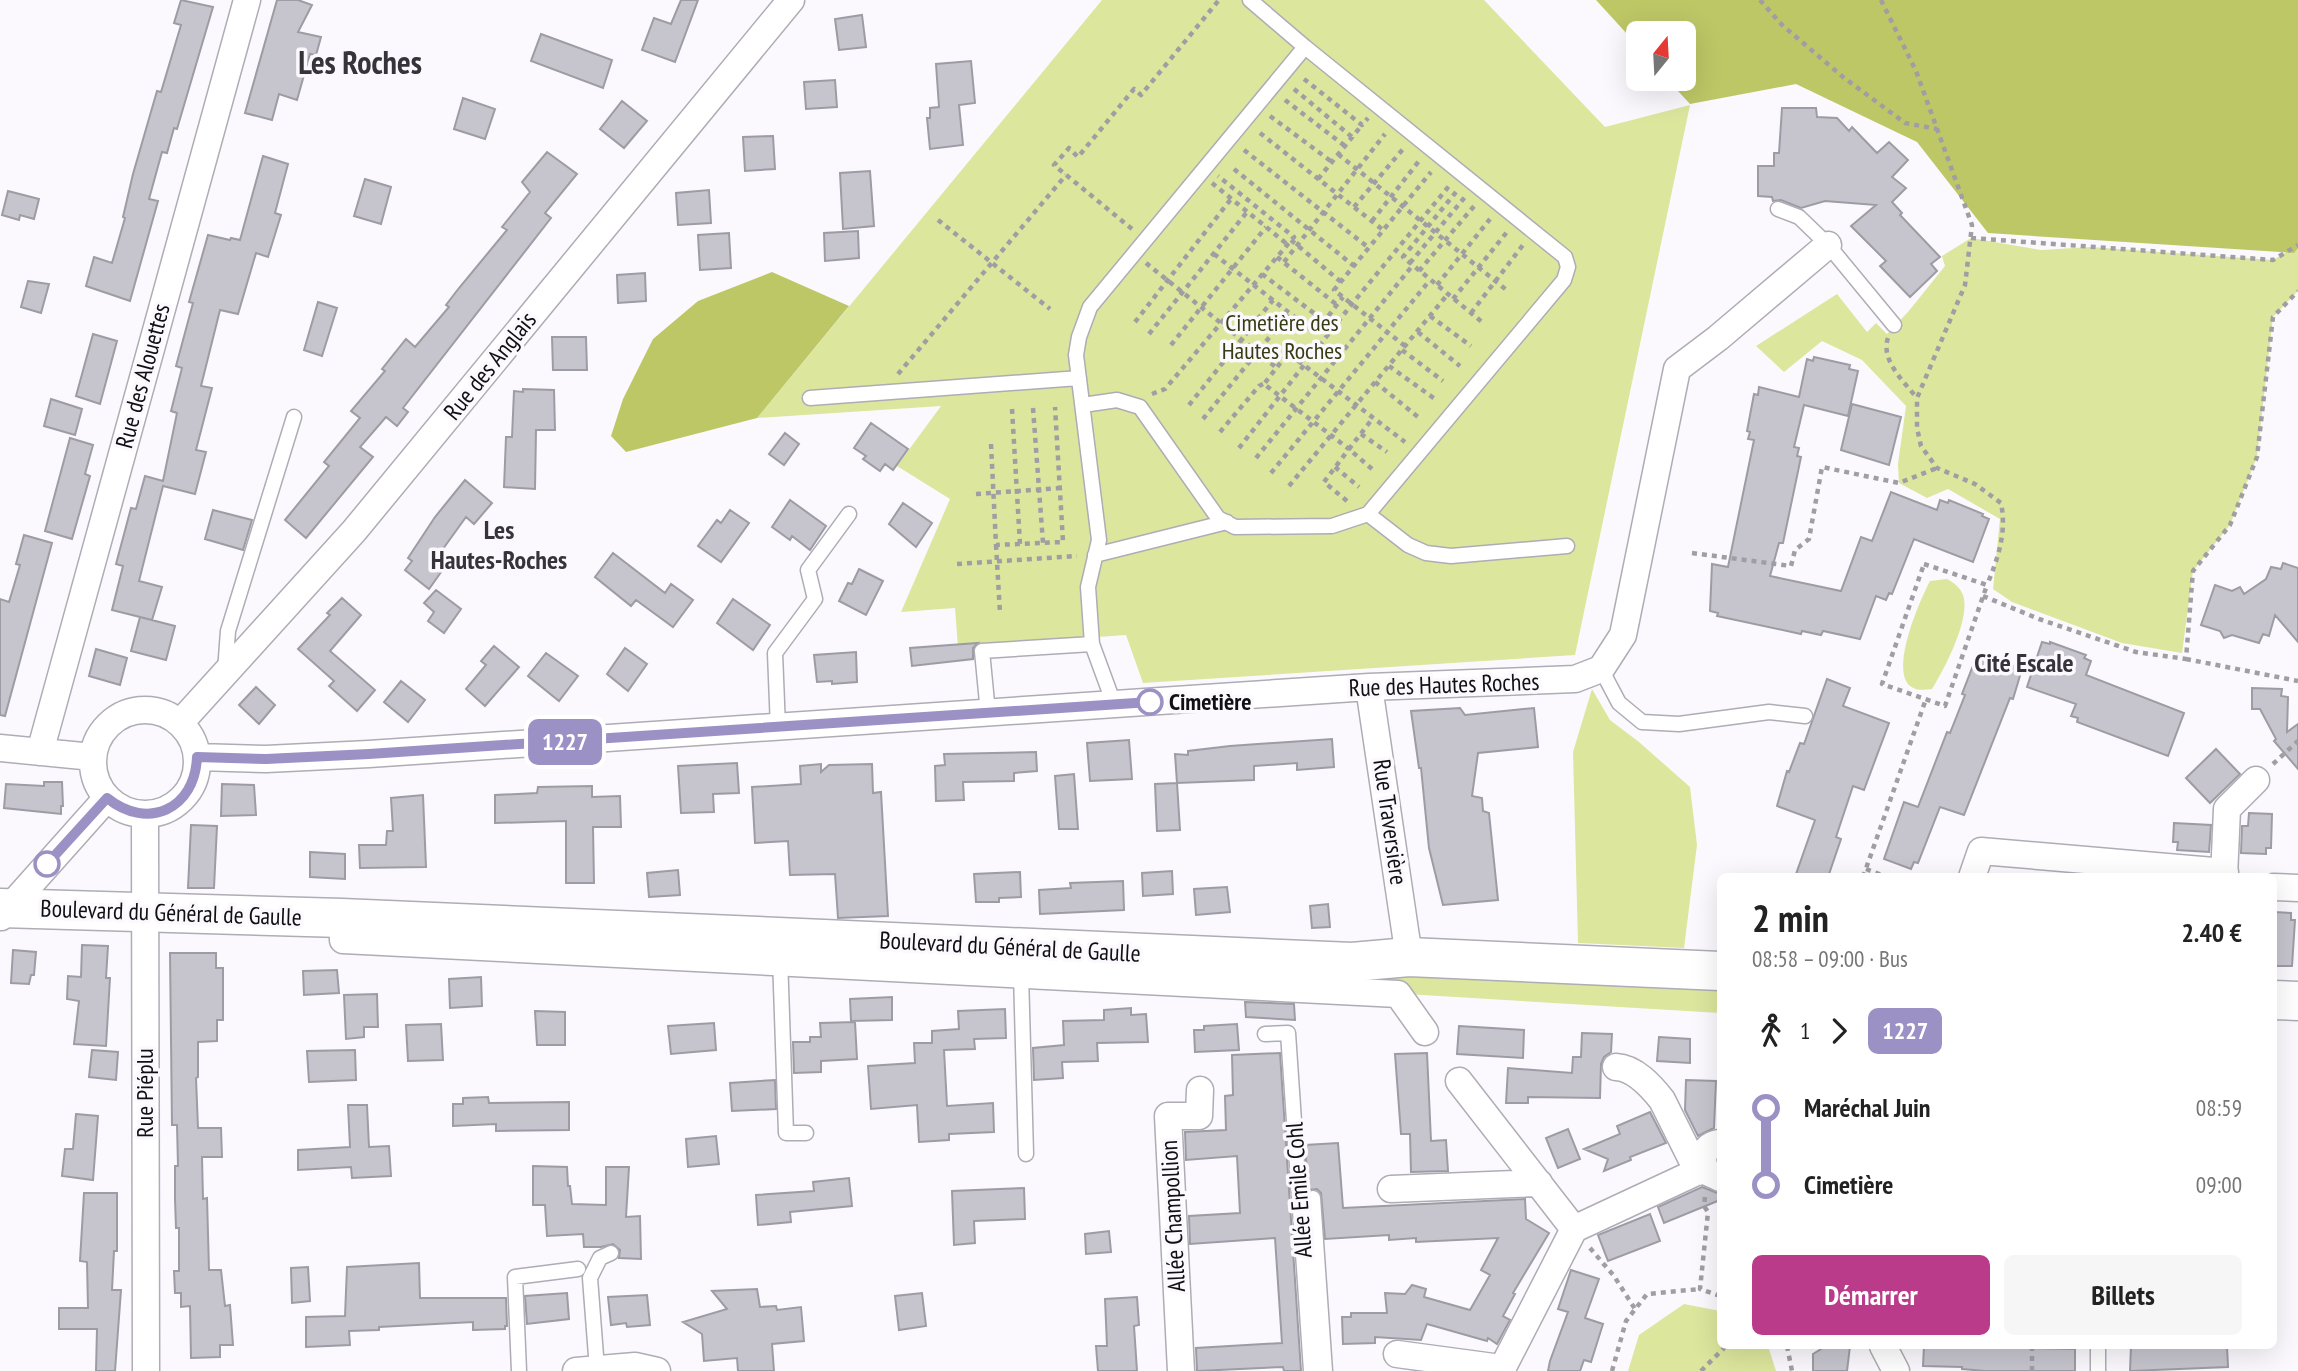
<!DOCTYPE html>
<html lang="fr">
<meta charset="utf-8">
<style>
:root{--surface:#fff;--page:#f6f6f6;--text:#222;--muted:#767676;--accent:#b93b89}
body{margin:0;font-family:"PT Sans Narrow",sans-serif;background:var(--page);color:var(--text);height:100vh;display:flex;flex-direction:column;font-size:26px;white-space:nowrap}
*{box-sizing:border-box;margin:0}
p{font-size:23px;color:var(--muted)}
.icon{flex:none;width:38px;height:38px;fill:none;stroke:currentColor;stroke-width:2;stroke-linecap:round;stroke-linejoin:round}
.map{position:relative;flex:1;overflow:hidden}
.drawer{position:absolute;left:1717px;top:873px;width:560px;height:476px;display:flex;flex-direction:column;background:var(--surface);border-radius:10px;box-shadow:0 7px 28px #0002}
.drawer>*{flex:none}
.badge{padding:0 14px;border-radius:10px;font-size:24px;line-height:46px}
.needle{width:46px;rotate:18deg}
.controls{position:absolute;left:1626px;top:21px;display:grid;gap:14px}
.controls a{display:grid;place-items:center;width:70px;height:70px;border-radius:10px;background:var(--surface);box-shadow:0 7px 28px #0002;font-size:35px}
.map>.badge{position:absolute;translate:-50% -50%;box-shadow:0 0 0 4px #fff}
.legs{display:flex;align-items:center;gap:10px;height:77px;padding:0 35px;font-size:23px}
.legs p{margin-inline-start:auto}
.head{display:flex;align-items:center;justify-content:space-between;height:119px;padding:0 35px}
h1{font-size:38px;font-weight:700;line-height:52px}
.action{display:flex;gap:14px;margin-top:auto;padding:14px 35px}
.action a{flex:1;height:80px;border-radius:10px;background:var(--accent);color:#fff;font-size:28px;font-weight:700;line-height:80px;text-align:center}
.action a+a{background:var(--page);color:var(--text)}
ul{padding:0 35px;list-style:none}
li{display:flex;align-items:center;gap:24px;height:77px;font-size:26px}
li i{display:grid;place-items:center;width:10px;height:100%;margin:0 9px;background:currentColor}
li i::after{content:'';width:18px;height:18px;margin:-9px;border:5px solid;border-radius:50%;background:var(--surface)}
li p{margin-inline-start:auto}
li:first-child i{background:linear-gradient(#0000 50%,currentColor 0)}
li:last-child i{background:linear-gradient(currentColor 50%,#0000 0)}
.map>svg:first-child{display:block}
</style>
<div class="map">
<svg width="2298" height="1371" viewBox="0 0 2298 1371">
<rect width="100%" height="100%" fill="#fbf9fe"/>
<path fill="#dde69d" d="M1102 0H1484L1605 127 1690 105 1575 655 1143 683 1126 635 958 647 955 608 901 612 950 499 897 466 941 406 757 418Z
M1971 238 2041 250 2091 247 2273 260 2298 245V291L2273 317 2257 457 2230 525 2193 571 2182 653 2122 643 2012 602 1993 589 2000 519 1948 489 1927 498 1899 483 1898 464 1906 406 1862 360 1822 341 1784 372 1756 346 1837 294 1867 332 1876 323 1887 334 1908 312 1945 266 1942 256Z
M1947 579C1954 583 1960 587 1963 595 1971 618 1945 668 1932 689 1925 690 1916 691 1910 686 1890 669 1919 602 1930 581Z
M1592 689 1610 720 1639 742 1690 787 1697 845 1684 948 1578 943 1573 752Z
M925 965 1429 971 1717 991 1720 994V1013Z
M1684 1304 1720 1311V1346H1768L1776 1371H1628L1639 1335Z"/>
<path fill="#bdc766" d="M1596 0H2298V248L2294 253 1988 233 1917 142 1796 84 1690 104 1667 79H1684V33H1638V46Z
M772 272 849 306 757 418 626 452 611 436 623 399 653 339 698 301Z"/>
<path fill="#c6c5ce" stroke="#9d9ca4" stroke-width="2" d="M181 0 213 7 177 129 174 128 167 153 162 152 149 199 158 201 130 301 86 286 94 257 112 263 125 218 123 217 133 174 157 91 161 92 181 25 174 23Z
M277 0H298L312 5 298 32 321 37 316 55 310 54 297 100 279 94 272 120 245 113Z
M681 0H698L675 62 642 50 654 18 671 24Z
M862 15 866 47 839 50 835 19Z
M541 34 612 60 603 88 531 61Z
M971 61 975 103 959 105 963 145 930 149 927 118H930V108L939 107 936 64Z
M835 80 837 107 806 109 804 82Z
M463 98 495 109 485 139 454 129Z
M622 101 647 121 624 148 600 129Z
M1782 108H1816L1817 117 1837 118 1849 131 1852 127 1877 153 1889 142 1908 160 1892 177 1906 188 1892 202 1902 213 1900 215 1940 257 1931 264 1937 271 1910 297 1880 266 1886 261 1851 226 1876 205 1825 201 1801 208 1781 200 1773 201 1772 197 1758 196V166H1774V153H1779Z
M773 136 775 169 745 171 743 137Z
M547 152 577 174 545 213 551 218 403 408 408 412 397 426 386 417 360 447 373 457 306 538 285 520 329 466 324 462 360 418 351 411 385 371 382 369 406 339 415 347 449 307 446 305 459 288 507 230 502 227 530 192 522 182Z
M263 156 288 164 275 213 281 215 268 257 256 253 238 314 220 310 201 386 212 388 196 450 206 452 195 494 163 486 139 581 162 587 152 620 112 610 123 566 116 564 131 508 136 509 145 476 163 481 177 413 171 411 182 368 176 366 193 303 189 302 208 235 230 240 231 238 240 240Z
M870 171 874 226 843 229 840 173Z
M365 179 391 187 381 224 354 216Z
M709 190 711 223 678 225 676 193Z
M8 191 39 199 34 219 20 215 19 220 2 215Z
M858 231 859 258 825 261 824 233Z
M729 233 731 268 700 270 698 235Z
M645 273 646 301 618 303 617 275Z
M28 281 49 284 41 313 21 307Z
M318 302 337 308 322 356 304 350Z
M93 334 117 341 100 404 76 396Z
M552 337H586L587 370H553Z
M1814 357 1850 365 1849 369 1858 371 1848 416 1804 405 1794 447 1799 448 1797 456 1801 457 1783 543H1779L1770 576 1841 591 1861 537 1872 541 1891 492 1937 510 1940 500 1948 503 1949 500 1983 514 1982 516 1989 519 1973 562 1914 539 1892 594 1889 593 1886 600 1876 596 1860 639 1823 631 1821 635 1802 631 1801 634 1717 616 1718 613 1710 611 1712 564 1728 567 1754 440 1748 439 1750 432 1747 431 1754 394 1758 395 1759 387 1799 397 1807 359 1813 361Z
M523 389 554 390 555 430H536L535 489 504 487 506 437H512L514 391 523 392Z
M51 399 82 409 75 435 44 426Z
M1852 404 1901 417 1889 465 1841 450Z
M871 423 908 449 893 470 885 464 880 471 863 459 866 456 854 448Z
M785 433 799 444 784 465 769 454Z
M70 438 93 445 85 474 90 476 72 539 45 531Z
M465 480 492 503 474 524 466 517 435 560 444 568 429 589 405 570 412 561 408 558 435 517Z
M790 500 826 526 810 550 792 536 790 540 772 527Z
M903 503 932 523 916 547 889 524Z
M213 510 252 520 243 550 205 539Z
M730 510 749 523 721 562 698 546 717 520 721 523Z
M24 535 52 543 5 716 0 715V599L9 602 20 565 16 564Z
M613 553 665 593 671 584 693 600 673 627 636 600 631 606 595 577Z
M2283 563 2298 568V642L2275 615 2269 636 2263 634 2259 643 2232 635 2224 638 2220 631 2201 625 2215 585 2232 591 2240 587 2244 594 2266 579 2271 567 2281 569Z
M859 569 883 581 866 615 839 601 848 583 852 584Z
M436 590 461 609 444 633 428 621 434 612 424 603Z
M342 598 361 615 330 651 375 690 357 711 329 686 334 681 298 649 330 615 327 613Z
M733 599 770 625 753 650 717 623Z
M140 617 175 626 166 660 131 651Z
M2042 642 2050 644V642L2086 655 2084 658 2091 661 2086 675 2184 713 2168 756 2077 722 2078 718 2071 716 2076 704 2027 687Z
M978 643 973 648V659L912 666 910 648Z
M494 646 519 667 485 706 466 689 486 665 481 661Z
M625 648 647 664 628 691 607 674Z
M96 649 127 658 120 685 89 676Z
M856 652 857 682 832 684V681L817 682 814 655Z
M546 653 578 676 559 701 528 676Z
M1980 653 2022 669 2013 699 2010 698 1964 815 1940 807 1918 863 1914 862 1911 869 1884 859 1904 802 1918 807 1947 732 1950 733 1965 695 1962 694 1976 658 1978 659Z
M1827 679 1850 688 1843 706 1889 723 1864 790 1853 786 1836 837 1841 839 1828 877H1795L1815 820 1777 806 1787 771 1789 772 1800 743 1804 744Z
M401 681 425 700 408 722 384 702Z
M256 687 275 705 259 724 239 705Z
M2252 688 2282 689 2281 696 2288 697 2287 732 2298 724V769L2274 741 2276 739 2260 709H2252Z
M1460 708 1465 715 1534 708 1538 747 1478 753 1472 796 1482 798 1483 811 1489 813 1498 900 1443 905 1429 848 1421 768H1419L1411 711Z
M1332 739 1334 767 1297 770V763L1254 766V780L1177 783 1175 754 1188 755V751L1230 746Z
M1129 740 1132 779 1090 781 1087 743Z
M2216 749 2240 774 2210 803 2186 778Z
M1036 752 1037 771 1014 773V781L963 782 964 800 936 801 935 766 945 765 944 754Z
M737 763 739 793 713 794 714 812 681 813 678 766Z
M821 764V772L829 765 872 764 873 793 881 792 888 916 838 918 835 874 790 875 788 841 755 843 752 787 801 784 800 766Z
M1074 774 1078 829H1059L1055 776Z
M44 782H62L63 806H61V814L4 808 6 784 44 786Z
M1177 783 1180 830 1157 831 1155 784Z
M222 784 254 785 256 815 221 816Z
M592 786V797L620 796 621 827H593L594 883H566V821L495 823V795L537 793 538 787Z
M423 795 426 867 360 868 359 845H386L387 831H393L391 798Z
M2249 813 2272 814 2271 848H2266V854L2241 853 2242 826H2248Z
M2174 823 2211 825 2209 852 2177 850 2178 842H2173Z
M191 825 217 826 214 888H188Z
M310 852 345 854V879L310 877Z
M678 870 680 895 649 897 647 873Z
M1172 871 1173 894 1143 896 1142 873Z
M1020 872 1021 897 999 898V902H976L974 874Z
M1123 881 1124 910 1040 914 1039 890 1071 888 1070 883Z
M1227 887 1230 912 1196 915 1194 889Z
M1328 904 1330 927 1312 928 1310 906Z
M2273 912 2291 913V920H2295L2292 966H2273Z
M82 945 108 946 106 978H110L106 1046 74 1044 79 1001 67 999 68 976 81 977Z
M13 950 36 952 34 975H31L29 984 11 983Z
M170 953H216V968H223V1020H217V1041L198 1042V1077L196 1078 198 1128H221L222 1157H202L203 1199 207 1198 209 1270H221L225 1306 230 1305 233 1345H220V1357L191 1358 190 1306 181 1307V1293H175L174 1271H179V1228H176L175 1199V1166H178L177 1125H172Z
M337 970 339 993 304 995 303 971Z
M481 977 482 1006 450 1008 449 979Z
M377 994 378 1027H364V1037L346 1039 344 995Z
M892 997V1020L851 1021 850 999Z
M1245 1002 1294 1004 1295 1020 1246 1017Z
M1131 1008V1015L1146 1014 1148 1042 1097 1043 1098 1061 1062 1062 1063 1078 1034 1080 1033 1048 1064 1045 1063 1021 1104 1020V1010Z
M1005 1009 1006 1038 974 1039 975 1049 944 1050 947 1106 993 1103 994 1132 949 1134V1140L919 1142 917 1105 871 1109 868 1066 915 1063 914 1043H932V1031L959 1029 958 1011Z
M535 1011 565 1012V1045H537Z
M855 1022 857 1059 821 1061V1072L794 1073 793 1042H810V1037H821L820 1023Z
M714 1023 716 1050 671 1054 668 1026Z
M441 1024 443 1060 408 1061 406 1025Z
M1237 1024 1239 1050 1195 1052 1194 1030H1204V1026Z
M1459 1026 1524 1030 1523 1058 1457 1054Z
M1582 1033 1612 1034 1611 1052 1604 1057 1601 1064 1600 1098 1528 1097V1103H1506L1508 1068 1572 1073 1573 1057H1581Z
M1659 1037 1690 1039V1063L1657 1061Z
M92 1050 118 1052 116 1080 89 1077Z
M355 1050 356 1080 309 1082 307 1051Z
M1280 1053 1301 1371H1284L1283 1367 1197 1371 1196 1348 1282 1343 1275 1238 1190 1244 1189 1216 1240 1213 1237 1156 1186 1160 1185 1132 1226 1130 1225 1096 1233 1095 1232 1055Z
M1427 1053 1431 1141 1446 1140 1448 1171 1411 1172 1410 1134H1401L1395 1054Z
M775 1080 776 1109 732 1111 730 1083Z
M1686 1080 1716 1081 1714 1128 1698 1136 1685 1110Z
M488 1097 489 1103 569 1102V1130L496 1131V1124L453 1126V1104H463V1098Z
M348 1105H367L369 1147 389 1146 391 1176 352 1178 351 1167 298 1170V1150L350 1147Z
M1650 1112 1666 1143 1630 1157 1631 1160 1604 1171 1608 1159 1584 1149 1620 1134 1617 1126Z
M76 1114 98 1116 93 1180 62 1176 65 1149H73Z
M1568 1129 1580 1159 1558 1168 1546 1138Z
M716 1136 719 1164 688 1167 686 1139Z
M1338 1143 1343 1208 1525 1199 1526 1219 1549 1233 1513 1293 1515 1294 1503 1316 1510 1320 1497 1344 1488 1338 1487 1341 1427 1324 1421 1340 1375 1337V1343L1343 1344 1342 1317H1351V1313H1387L1385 1293 1405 1294 1412 1285 1426 1289 1424 1297 1470 1310 1490 1275 1481 1270 1498 1238 1416 1242V1238L1389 1240V1235L1325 1239 1321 1193 1317 1189 1308 1190 1305 1145Z
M533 1166 567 1167 568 1186H570L572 1204 606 1205V1167H629L626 1217 640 1216 641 1259 619 1258 620 1250 613 1244 601 1247H584L583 1234 547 1236 545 1205H533Z
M849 1178 852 1206 790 1212 791 1222 758 1225 756 1195 814 1191 813 1182Z
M1702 1187 1720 1194V1200L1664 1223 1658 1207Z
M1024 1188 1025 1219 974 1221 975 1243 954 1245 952 1191Z
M84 1193H117V1251H114L112 1290H121L115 1371H96L97 1329H59V1308H88L87 1262 80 1261Z
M1650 1214 1660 1241 1608 1261 1598 1235Z
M1109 1231 1111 1252 1086 1254 1085 1234Z
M419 1263 420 1298H506L507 1326H505V1329L473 1330V1322L379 1327V1330L349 1331 350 1345 306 1347V1317L345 1316 347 1267Z
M308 1267 310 1301 292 1303 291 1268Z
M1571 1270 1599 1279 1585 1318 1603 1324 1591 1362 1584 1360 1580 1371H1548L1550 1361 1568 1312 1558 1309Z
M757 1289 760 1307 776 1306 777 1310 801 1307 804 1341 772 1344 774 1371H738L737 1358 704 1361 702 1334 683 1322 727 1309 712 1291Z
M567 1293 569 1319 527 1324 525 1296Z
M922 1293 926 1326 899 1330 895 1296Z
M647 1295 650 1325 627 1327 626 1323 611 1325 608 1297Z
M1137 1297 1139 1325 1134 1326 1137 1371H1098L1096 1346H1107L1105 1299Z
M1826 1346H1850L1847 1371H1813V1354Z
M1924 1346H2031V1348L2075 1349V1371H1985L1962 1369V1367L1923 1366Z
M2131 1346H2227L2228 1367 2130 1371Z"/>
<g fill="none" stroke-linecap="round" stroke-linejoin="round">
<g stroke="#afacb5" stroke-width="17">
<path id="lane" d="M1250 0 1305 47
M1778 209 1799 217 1828 245 1894 325
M810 398 1079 378
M1083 405 1117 400 1140 407 1218 518 1235 527 1332 526 1368 514 1564 280 1568 267 1565 257 1305 47 1090 307 1079 337 1076 355 1099 540 1088 587 1092 644
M1368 514 1408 545 1426 553 1451 556 1567 546
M1095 555 1227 522
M1601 669 1619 703 1642 722 1679 724 1769 712 1805 716
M225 671 228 631 294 417
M988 713 982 651 1092 644 1114 704
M778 728 775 653 815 599 808 570 849 514
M780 957 786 1133H806
M1021 974 1026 1154
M1265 1034 1288 1033 1311 1371
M1313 1198 1325 1371
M597 1369 590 1278 600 1258 611 1253
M519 1371 515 1277 578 1269
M2098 1371V1350"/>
</g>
<g stroke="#afacb5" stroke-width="29">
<path id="street" d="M1369 687 1409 957
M93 762a52 52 0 1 1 104 0a52 52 0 1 1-104 0Z
M180 723 354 531 791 0
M0 748 93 757
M40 752 247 0
M197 757 266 759 369 754 1369 687 1575 679 1601 669 1623 635 1677 369 1718 338 1828 245
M145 814 146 1371
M1972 877 1981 851 2225 872
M2224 877 2227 809 2256 780
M2273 887 2298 888
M1 917 107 798
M342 918 343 940 1398 994 1425 1032
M1616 1067C1635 1068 1651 1086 1662 1100L1698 1172
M1459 1081 1574 1229
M1720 1143C1704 1145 1699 1159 1707 1172L1720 1178
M1391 1189 1539 1183
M1883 1346 1896 1371
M1397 1354 1501 1368
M576 1371 635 1366 657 1371
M1181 1371 1168 1116H1199L1200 1090
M1501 1371 1574 1229 1705 1168"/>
</g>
<g stroke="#afacb5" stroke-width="41">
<path id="secondary" d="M0 908 342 918 1352 962 1409 957 1720 971
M2273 1000 2298 1001"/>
</g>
<path stroke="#a09ea2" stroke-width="4.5" stroke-dasharray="5 5" stroke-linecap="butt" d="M1760 0 1782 25 1843 77 1905 123 1937 129
M1881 0 1916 71 1972 225 1965 285 1917 398V428L1921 446 1937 468 1975 484 2001 503C2007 533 1998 558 1987 585
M1304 79 1362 125 1368 118
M1294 89 1352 137
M1285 100 1345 146
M1270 116 1332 162
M1260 133 1383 230
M1244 150 1369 248
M1338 154 1509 292
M1234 169 1354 266
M1318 179 1362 125
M1212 183 1287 244
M1456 192 1403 257 1482 322
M1354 207 1403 149
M938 220 1050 309
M1372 221 1419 161 1421 163
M1132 229 1054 165 1069 148 1078 157 1134 89 1141 95 1219 0
M1971 238 2273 260 2298 245
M1291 240 1341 282
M1214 254 1315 333 1343 297
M1277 257 1337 305
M1284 262 1385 134
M1146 263 1277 368
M1410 263 1465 197
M1419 271 1475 205
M1262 274 1323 320
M1437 285 1490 219
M1453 299 1507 232
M1471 313 1523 245
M1430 316 1471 346
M1135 322 1231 199
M1418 332 1460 366
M1149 334 1247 212
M1888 338C1880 360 1905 383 1917 398
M1171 345 1266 227
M1405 346 1334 290 1431 172
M1402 350 1443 381
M1389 366 1435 399
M898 374 1066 175
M1375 382 1418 417
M1152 394 1165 389 1294 237 1218 176
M1189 405 1273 300
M1033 408 1043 543
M1012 409 1020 544
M1203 419 1289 313
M1220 432 1259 386 1263 384
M1361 434 1387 452
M991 444 996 545 1063 542 1055 407
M1239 448 1352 304 1449 186
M1256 458 1413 265
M1335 467 1359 487
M1372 469 1349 449 1373 418
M1271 473 1430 280
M1289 486 1448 294
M976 494 1060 488
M1347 501 1324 482 1349 449 1264 384 1288 353 1405 442
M996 545 1000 613
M1692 553 1791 566 1795 550 1809 539 1822 467 1899 483 1937 468
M957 564 1077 556
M1924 564 1987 585 1945 706 1882 684Z
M1983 596 2039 619 2136 652 2186 659 2193 571 2230 525 2257 457 2273 317 2298 291
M2186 659 2298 681
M2273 764 2298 741
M1866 869 1887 877
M1863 877 1926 699
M1705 1197 1704 1206 1708 1212 1700 1289 1720 1296
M1590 1248 1614 1276 1635 1309
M1787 1346 1792 1371
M1612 1371 1626 1321 1647 1294 1700 1289
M1701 1371 1726 1346
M2032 1371V1346"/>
<use href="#lane" stroke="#fff" stroke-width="14"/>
<use href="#street" stroke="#fff" stroke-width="26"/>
<use href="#secondary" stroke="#fff" stroke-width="38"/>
</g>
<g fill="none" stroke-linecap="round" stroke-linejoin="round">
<g stroke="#fff" stroke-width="16">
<path id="line-1" d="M47 864 107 798C148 831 195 809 197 757L266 759 369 754 1150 702"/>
</g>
<use href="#line-1" stroke="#9c91c5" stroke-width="10"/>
</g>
<g fill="#fff" stroke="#9c91c5" stroke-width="3.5">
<circle cx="1150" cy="702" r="12"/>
<circle cx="47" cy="864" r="12"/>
</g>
<g text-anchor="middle" stroke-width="7" stroke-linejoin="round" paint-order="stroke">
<g font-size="24" fill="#383c12" stroke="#fbf9fe">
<text x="1282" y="331">Cimetière des<tspan x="1282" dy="28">Hautes Roches</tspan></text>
</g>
<g font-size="24" fill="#100f12" stroke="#fbf9fe">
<text transform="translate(490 366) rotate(-51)" y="8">Rue des Anglais</text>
<text transform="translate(143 376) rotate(-75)" y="8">Rue des Alouettes</text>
<text transform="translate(1444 685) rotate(-2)" y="8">Rue des Hautes Roches</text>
<text transform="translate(1390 822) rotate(82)" y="8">Rue Traversière</text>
<text transform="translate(171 913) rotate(2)" y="8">Boulevard du Général de Gaulle</text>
<text transform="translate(1010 947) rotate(3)" y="8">Boulevard du Général de Gaulle</text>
<text transform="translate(145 1093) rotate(-90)" y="8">Rue Piéplu</text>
<text transform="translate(1299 1190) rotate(-94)" y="8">Allée Emile Cohl</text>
<text transform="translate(1173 1216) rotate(-93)" y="8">Allée Champollion</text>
</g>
<g font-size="24" font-weight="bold" fill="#100f12" stroke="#fbf9fe" text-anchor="start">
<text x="1169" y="710">Cimetière</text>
</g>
<g font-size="26" font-weight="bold" fill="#36343a" stroke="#fbf9fe">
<text x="499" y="539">Les<tspan x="499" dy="30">Hautes-Roches</tspan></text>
<text x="2024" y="672">Cité Escale</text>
</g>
<g font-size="32" font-weight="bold" fill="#36343a" stroke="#fbf9fe">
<text x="360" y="74">Les Roches</text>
</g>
</g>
</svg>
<div class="controls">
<a><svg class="needle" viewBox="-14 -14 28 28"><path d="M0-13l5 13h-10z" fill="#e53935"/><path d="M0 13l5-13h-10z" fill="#767676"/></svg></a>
</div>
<b class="badge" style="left:565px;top:742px;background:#9c91c5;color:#fff">1227</b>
<section class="drawer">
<div class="head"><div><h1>2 min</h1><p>08:58 – 09:00 · Bus</p></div><b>2.40 €</b></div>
<div class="legs"><svg class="icon" aria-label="walk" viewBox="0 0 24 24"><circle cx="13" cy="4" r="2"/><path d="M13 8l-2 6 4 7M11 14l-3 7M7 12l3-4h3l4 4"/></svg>1<svg class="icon" aria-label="forward" viewBox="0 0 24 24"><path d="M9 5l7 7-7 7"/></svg><b class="badge" style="background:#9c91c5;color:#fff">1227</b></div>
<ul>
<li><i style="color:#9c91c5"></i><b>Maréchal Juin</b><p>08:59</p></li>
<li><i style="color:#9c91c5"></i><b>Cimetière</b><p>09:00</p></li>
</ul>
<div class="action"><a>Démarrer</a><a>Billets</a></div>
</section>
</div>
